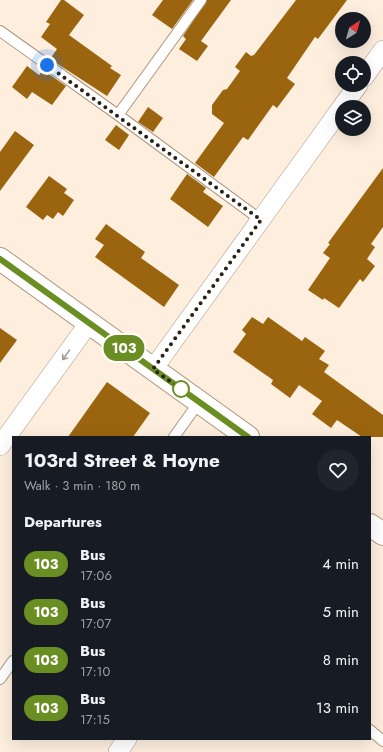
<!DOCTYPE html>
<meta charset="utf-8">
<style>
:root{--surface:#171b24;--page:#20242c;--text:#f1f3f6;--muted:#9ea1a6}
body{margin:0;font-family:Jost,sans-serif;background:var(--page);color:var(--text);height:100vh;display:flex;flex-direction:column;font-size:15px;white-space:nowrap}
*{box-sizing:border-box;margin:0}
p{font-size:13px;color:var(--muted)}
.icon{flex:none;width:22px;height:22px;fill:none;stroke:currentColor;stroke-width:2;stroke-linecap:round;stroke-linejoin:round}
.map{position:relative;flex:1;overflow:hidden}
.drawer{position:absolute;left:12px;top:436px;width:359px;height:304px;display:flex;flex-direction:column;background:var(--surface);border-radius:0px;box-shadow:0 4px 16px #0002}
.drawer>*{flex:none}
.badge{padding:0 8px;border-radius:13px;font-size:14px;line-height:26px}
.needle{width:26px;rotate:37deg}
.fabs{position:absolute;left:335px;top:12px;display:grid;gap:8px}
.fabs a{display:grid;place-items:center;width:36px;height:36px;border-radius:50%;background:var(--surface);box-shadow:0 4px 16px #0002;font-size:20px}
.you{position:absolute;width:20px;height:20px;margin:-10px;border:3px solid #fff;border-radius:50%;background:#1a73e8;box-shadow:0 0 0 6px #1a73e833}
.map>.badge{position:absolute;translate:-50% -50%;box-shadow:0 0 0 2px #fff}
h2{padding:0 12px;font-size:15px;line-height:36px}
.round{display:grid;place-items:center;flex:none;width:42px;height:42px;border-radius:21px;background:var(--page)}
.overview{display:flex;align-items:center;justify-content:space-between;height:68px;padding:0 12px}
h1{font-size:19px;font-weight:700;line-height:30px}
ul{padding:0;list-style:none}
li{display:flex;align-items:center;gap:12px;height:48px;padding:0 12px}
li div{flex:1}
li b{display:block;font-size:15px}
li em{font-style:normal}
li .badge{min-width:44px;font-weight:700;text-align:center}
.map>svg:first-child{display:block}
</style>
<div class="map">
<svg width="383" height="752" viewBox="0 0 383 752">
<rect width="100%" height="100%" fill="#fdeede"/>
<path fill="#9b650f" d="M61 0H64L84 15 69 35 112 66 110 68 121 75 107 96 50 59 57 49 41 37 50 24 46 22Z
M163 0H193L172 29 152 15Z
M207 0H231L201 41 208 46 197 61 179 49 186 39 183 36Z
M296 0H347L318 39 315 37 287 78 295 84 277 108 273 105 248 140 243 137 214 177 195 163 224 123 212 114V105L223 90 227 89 240 71 235 67 246 52 251 56 254 55Z
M27 66 39 75 43 70 66 86 52 105 32 92 27 99 12 87Z
M148 107 163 118 153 132 138 122Z
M116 125 129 135 119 150 105 140Z
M15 131 34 145 0 191V152Z
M383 168V227L371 244 375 247 367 259 375 266 363 282 360 279 339 308 324 298 323 300 308 290 330 258 323 253 330 244 328 243Z
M187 174 206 188 203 192 223 206 208 227 170 199Z
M49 176 67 189 64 193 74 200 63 216 58 212 53 219 47 215 43 220 26 207Z
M106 224 145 252 141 258 179 285 164 307 95 257 104 245 95 239Z
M252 317 263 324 268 317 302 341 305 337 325 351 319 359 329 365 324 372 383 415V437H362L337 420 331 428 312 414 322 401 299 385 290 398 271 384 273 380 233 352 246 334 242 330Z
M0 328 17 340 0 363Z
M107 382 150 413 133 437H68Z"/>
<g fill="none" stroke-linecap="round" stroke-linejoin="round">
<g stroke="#ad967d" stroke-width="12">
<path id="service" d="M0 31 118 115 261 220
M118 115 201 0
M174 437 199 402
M0 679 13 661
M370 730 383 741"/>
</g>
<g stroke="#ad967d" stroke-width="20">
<path id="minor" d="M364 77 383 50
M342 107 358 85
M153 369 342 107
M0 446 89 323
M118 752 127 739"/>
</g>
<g stroke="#ad967d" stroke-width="24">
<path id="secondary" d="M0 259 248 437
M370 525 383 534"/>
</g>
<use href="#service" stroke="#fff" stroke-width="10"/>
<use href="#minor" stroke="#fff" stroke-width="19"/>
<use href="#secondary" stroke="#fff" stroke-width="22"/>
</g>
<defs><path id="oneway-shaft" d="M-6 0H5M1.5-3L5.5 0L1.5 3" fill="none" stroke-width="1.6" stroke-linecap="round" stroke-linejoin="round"/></defs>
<use stroke="#9f9b97" href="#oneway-shaft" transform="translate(66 355) rotate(126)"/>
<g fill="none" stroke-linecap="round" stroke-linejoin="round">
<g stroke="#fff" stroke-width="9">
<path id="line" d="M0 259 248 437"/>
</g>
<use href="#line" stroke="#6b8e23" stroke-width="6"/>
<path stroke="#2a2117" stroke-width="4" stroke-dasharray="0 7.2" d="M47 65 261 220 153 369 186 393 181 389"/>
</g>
<circle fill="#fff" stroke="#6b8e23" stroke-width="2" cx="181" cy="389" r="8"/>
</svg>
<div class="fabs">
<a><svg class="needle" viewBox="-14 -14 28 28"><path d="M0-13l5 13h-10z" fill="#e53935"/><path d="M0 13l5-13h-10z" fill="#9ea1a6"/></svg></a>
<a><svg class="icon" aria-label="locate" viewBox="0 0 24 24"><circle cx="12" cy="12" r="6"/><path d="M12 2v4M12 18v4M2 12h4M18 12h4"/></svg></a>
<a><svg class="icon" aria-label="layers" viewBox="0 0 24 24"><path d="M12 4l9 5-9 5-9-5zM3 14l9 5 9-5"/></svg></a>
</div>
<div class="you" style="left:47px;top:65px"></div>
<b class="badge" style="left:124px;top:348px;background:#6b8e23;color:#fff">103</b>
<section class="drawer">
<div class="overview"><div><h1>103rd Street &amp; Hoyne</h1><p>Walk · 3 min · 180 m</p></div><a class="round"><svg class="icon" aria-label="heart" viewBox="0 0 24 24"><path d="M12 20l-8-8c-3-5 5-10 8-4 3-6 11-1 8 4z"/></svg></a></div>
<h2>Departures</h2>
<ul>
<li><span class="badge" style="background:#6b8e23;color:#fff">103</span><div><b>Bus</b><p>17:06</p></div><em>4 min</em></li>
<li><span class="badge" style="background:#6b8e23;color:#fff">103</span><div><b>Bus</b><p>17:07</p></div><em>5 min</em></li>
<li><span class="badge" style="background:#6b8e23;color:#fff">103</span><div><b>Bus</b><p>17:10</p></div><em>8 min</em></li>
<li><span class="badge" style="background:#6b8e23;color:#fff">103</span><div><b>Bus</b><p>17:15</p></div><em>13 min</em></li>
</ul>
</section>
</div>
